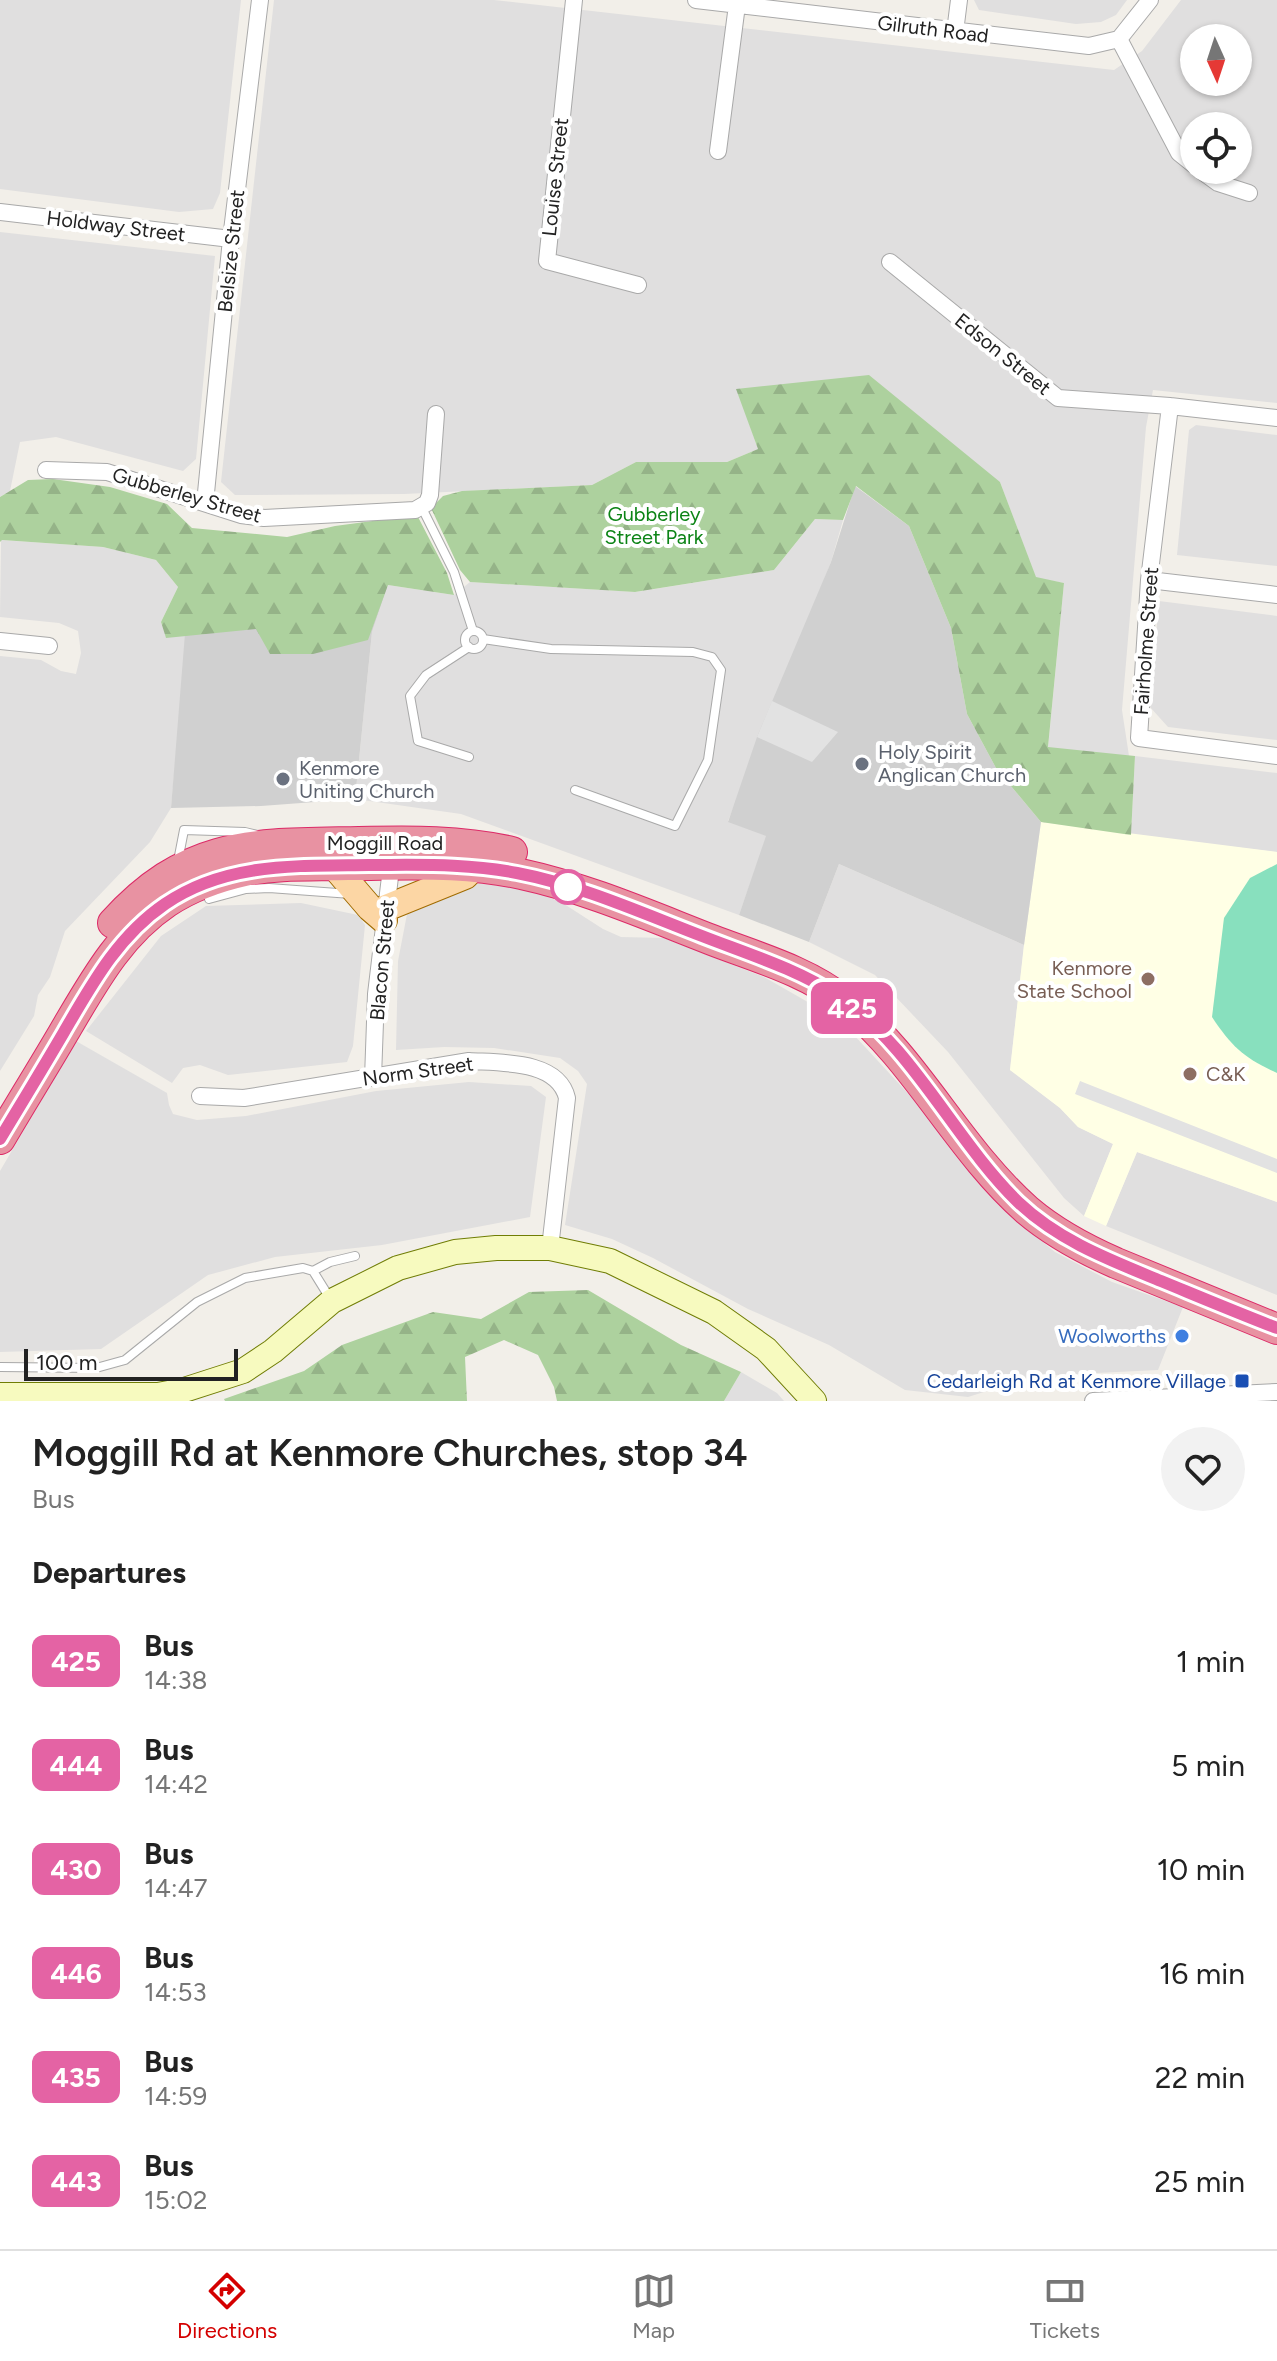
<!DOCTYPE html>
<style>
:root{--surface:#fff;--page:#f2f2f2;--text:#222;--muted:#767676;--line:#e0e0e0;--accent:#d40000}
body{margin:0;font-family:Figtree,sans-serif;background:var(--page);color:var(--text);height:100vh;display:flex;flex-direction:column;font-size:30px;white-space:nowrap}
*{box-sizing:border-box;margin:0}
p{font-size:26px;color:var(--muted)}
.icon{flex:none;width:44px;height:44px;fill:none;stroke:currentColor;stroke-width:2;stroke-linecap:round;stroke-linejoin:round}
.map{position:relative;height:1401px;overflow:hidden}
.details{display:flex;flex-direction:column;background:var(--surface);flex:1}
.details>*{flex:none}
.badge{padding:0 16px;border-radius:12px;font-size:28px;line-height:52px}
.needle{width:52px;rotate:177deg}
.fabs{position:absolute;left:1180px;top:24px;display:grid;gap:16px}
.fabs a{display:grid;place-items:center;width:72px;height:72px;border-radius:50%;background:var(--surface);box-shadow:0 2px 6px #0004;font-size:40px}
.scale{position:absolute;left:24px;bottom:20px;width:214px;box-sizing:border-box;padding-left:8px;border:4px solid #222;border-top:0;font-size:22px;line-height:28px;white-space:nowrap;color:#222;-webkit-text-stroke:6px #fff;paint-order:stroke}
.map>.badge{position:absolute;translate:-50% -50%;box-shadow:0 0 0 4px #fff}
h2{padding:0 32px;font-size:30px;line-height:72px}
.round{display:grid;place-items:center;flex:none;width:84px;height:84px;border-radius:42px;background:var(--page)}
.headline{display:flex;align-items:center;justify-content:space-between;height:136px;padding:0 32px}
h1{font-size:38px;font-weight:600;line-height:60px}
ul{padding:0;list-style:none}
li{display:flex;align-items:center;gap:24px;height:104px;padding:0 32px}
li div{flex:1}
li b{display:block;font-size:30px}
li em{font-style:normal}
li .badge{min-width:88px;font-weight:700;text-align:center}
.dock{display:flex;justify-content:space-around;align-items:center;height:112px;border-top:2px solid var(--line);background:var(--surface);font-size:22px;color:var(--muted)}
.dock a{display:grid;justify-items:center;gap:4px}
.dock .active{color:var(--accent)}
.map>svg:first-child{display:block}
</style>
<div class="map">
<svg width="1277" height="1401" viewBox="0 0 1277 1401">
<defs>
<pattern id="forest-firs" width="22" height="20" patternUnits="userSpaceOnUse" patternTransform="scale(2)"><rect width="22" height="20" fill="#add19e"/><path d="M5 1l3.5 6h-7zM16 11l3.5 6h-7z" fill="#95b388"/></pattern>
</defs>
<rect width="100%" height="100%" fill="#f2efe9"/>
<path fill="#e0dfdf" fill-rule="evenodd" d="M0 0H241L220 193 213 209 179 212 0 189Z
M274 0H494L1114 70 1142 51 1181 0H1277V403L1153 390 1146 427 1122 710 1129 756 1048 748 1064 583 1036 578 1000 482 737 389 758 449 727 462H636L592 485 404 494 235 495 221 482ZM1194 38H1238V82H1194ZM1194 126H1238V170H1194Z
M974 0H1127L1116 15 1101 22 1076 24 979 10Z
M0 232 215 256 196 459 183 471 56 437 20 442 10 491 0 497Z
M1196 425 1277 435V566L1177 555 1189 430Z
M815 519 843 520 831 562 728 821 767 836 739 915 461 814 355 799 372 632 388 585 454 595 470 582 636 592 774 570Z
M1 540 103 547 156 560 178 587 161 622 166 637 187 635 171 808 150 842 65 931 50 977 38 995 34 1016 0 1071V656L41 660 61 671 76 674 81 653 78 631 59 623 0 617Z
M1159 601 1277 616V740L1168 727 1150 707Z
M1135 756 1277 773V852L1131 835Z
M839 864 1024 945 1010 1070 1060 1108 1078 1127 1113 1144 1084 1216 1064 1198 948 1052 875 975 809 942Z
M479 883 527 889 561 902 603 929 621 937 664 938 764 977 841 1021 915 1101 1003 1209 1055 1252 1112 1282 1183 1307 1158 1370 1035 1376 968 1397 905 1390 829 1345 748 1309 653 1258 612 1239 565 1225 587 1084 578 1071 560 1058 494 1048 444 1047 396 1050 398 961 408 909Z
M301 903 358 915 365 925 353 1046 347 1062 228 1075 200 1065 183 1068 172 1083 86 1031 161 936 206 906Z
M76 1041 167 1093 169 1105 173 1114 197 1120 246 1116 376 1091 469 1082 531 1086 546 1097 530 1217 382 1245 275 1257 208 1275 101 1349 0 1352V1171Z
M1137 1152 1277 1202V1295L1106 1226Z
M741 1372 777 1393 784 1401H724Z"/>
<path fill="#ffffe5" d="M1041 822 1277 852V1202L1137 1152 1106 1226 1084 1216 1113 1144 1078 1127 1060 1108 1010 1070 1024 945Z"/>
<path fill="#d0d0d0" d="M855 486 909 526 951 628 967 714 996 768 1041 822 1024 945 839 864 809 942 739 915 766 836 728 822 757 737 831 562Z
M388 585 372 632 355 799 261 806 171 808 188 596Z"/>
<path fill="url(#forest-firs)" d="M869 375 1000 482 1036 577 1064 583 1048 747 1135 756 1131 835 1041 822 996 768 967 714 951 628 909 526 856 486 843 520 815 519 774 570 635 592 470 582 460 570 431 508 443 496 462 491 592 485 636 462H727L758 449 736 389Z
M53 479 110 487 167 504 192 528 287 537 335 526 417 515 447 573 454 595 388 585 368 640 313 654H270L256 629 166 638 161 622 178 587 156 560 103 547 2 540 0 542V497L28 480Z
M588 1290 681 1345 741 1372 724 1401H557L554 1387 538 1355 504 1340 465 1357 467 1401H225L224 1399 304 1371 342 1345 433 1312 481 1319 529 1292Z"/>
<path fill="#88e0be" d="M1277 864V1073C1244 1058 1232 1047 1212 1017L1224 918 1250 878Z"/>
<path fill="#e2e2e2" d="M772 701 838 732 812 762 757 737Z
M1080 1081 1277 1159V1173L1075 1094Z"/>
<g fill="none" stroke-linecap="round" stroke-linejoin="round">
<g stroke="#a9a9a9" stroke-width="10">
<path id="lane" d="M422 508 454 572 473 631
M465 640a9 9 0 1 1 18 0a9 9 0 1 1-18 0Z
M483 639 551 649 693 652 712 657 721 670 708 760 675 826 575 790
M469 647 426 675 410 696 418 741 469 757
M178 861 184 830 245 832 258 835
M209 899 246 889 269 888 351 894
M313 1271 330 1262 355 1256
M0 1367 96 1368 125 1360 197 1302 245 1278 303 1268 313 1271 331 1300"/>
</g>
<g stroke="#a9a9a9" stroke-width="18">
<path id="street" d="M574 0 547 261 638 285
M696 0 1089 46 1119 39 1150 0
M955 32 959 0
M1119 39 1179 153 1194 165
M718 151 737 5
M1200 170 1218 183 1249 193
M0 212 231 239
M890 262 1058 398 1170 406 1277 418
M1170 406 1149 580 1139 738 1277 756
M46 470 107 472 241 515 264 518 415 510 427 503 430 495 436 414
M205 503 231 239 260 0
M1149 580 1277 595
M0 641 49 646
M373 1078 376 994 392 860
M200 1096 244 1098 469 1061C501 1063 558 1060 567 1098L550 1248
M1093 1401 1277 1392"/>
</g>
<g stroke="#707d05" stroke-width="26">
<path id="secondary" d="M0 1395H158L184 1390 243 1371 273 1351 332 1301 398 1268 455 1252 496 1248H550L610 1261 714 1312 766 1349 814 1401"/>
</g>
<g stroke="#a06b00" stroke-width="28">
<path id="primary" d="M334 866 370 908 384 920
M386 908 465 876 475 866"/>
</g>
<g stroke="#dc2a67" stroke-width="32">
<path id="highway" d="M113 923C189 839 255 844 359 842 410 841 462 840 512 852
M0 1139C21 1103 43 1068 64 1032 93 983 119 934 167 902 190 887 217 877 244 871 278 864 313 866 348 865 405 865 465 861 521 874 586 888 650 916 712 940 756 957 807 971 844 1001 917 1060 957 1148 1027 1210 1054 1233 1084 1249 1116 1263L1277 1329"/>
</g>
<use href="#lane" stroke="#fff" stroke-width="8"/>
<use href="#street" stroke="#fff" stroke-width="16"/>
<use href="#secondary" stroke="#f7fabf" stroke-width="24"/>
<use href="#primary" stroke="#fcd6a4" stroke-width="26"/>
<use href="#highway" stroke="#e892a2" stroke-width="30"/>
</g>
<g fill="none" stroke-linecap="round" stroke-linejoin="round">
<g stroke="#fff" stroke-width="18">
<path id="line" d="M0 1139C21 1104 43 1068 64 1032 92 984 118 936 165 904 226 862 298 866 369 865 418 865 468 863 517 873 580 885 642 913 702 936 748 954 797 969 838 996 914 1048 953 1138 1018 1202 1059 1241 1110 1260 1161 1281 1200 1297 1238 1313 1277 1328"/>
</g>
<use href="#line" stroke="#e463a4" stroke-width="12"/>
</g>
<g fill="#6b7280" stroke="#fff" stroke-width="3">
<circle cx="862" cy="764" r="8"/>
<circle cx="283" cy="779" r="8"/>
</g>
<circle fill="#fff" stroke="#e463a4" stroke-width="4" cx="568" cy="887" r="16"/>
<g fill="#8d6e63" stroke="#fff" stroke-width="3">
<circle cx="1148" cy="979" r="8"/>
<circle cx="1190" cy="1074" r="8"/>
</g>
<circle fill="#3f7fe0" stroke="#fff" stroke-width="3" cx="1182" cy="1336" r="8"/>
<rect fill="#1a4fb4" stroke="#fff" stroke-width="3" x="1234" y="1373" width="16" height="16" rx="4"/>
<g text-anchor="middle" stroke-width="8" stroke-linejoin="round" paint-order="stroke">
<g font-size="20" fill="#222" stroke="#fff">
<text transform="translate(933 29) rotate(7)" y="7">Gilruth Road</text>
<text transform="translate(555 177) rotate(-84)" y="7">Louise Street</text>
<text transform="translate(116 226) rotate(7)" y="7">Holdway Street</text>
<text transform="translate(231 251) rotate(-84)" y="7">Belsize Street</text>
<text transform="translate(1003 354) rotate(39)" y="7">Edson Street</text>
<text transform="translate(187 495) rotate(16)" y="7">Gubberley Street</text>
<text transform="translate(1146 641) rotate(-86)" y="7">Fairholme Street</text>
<text x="385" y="850">Moggill Road</text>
<text transform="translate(382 960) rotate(-85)" y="7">Blacon Street</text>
<text transform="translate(418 1071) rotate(-8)" y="7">Norm Street</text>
</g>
<g font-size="20" fill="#0c8416" stroke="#fff">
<text x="654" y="521">Gubberley<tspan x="654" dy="23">Street Park</tspan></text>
</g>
<g font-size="20" fill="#5b616d" stroke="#fff" text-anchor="start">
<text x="878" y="759">Holy Spirit<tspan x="878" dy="23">Anglican Church</tspan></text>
<text x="299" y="775">Kenmore<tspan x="299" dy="23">Uniting Church</tspan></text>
</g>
<g font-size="20" fill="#785e54" stroke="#fff" text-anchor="end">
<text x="1132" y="975">Kenmore<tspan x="1132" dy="23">State School</tspan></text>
<text x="1206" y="1081" text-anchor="start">C&amp;K</text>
</g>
<g font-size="20" fill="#366cbe" stroke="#fff" text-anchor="end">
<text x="1166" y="1343">Woolworths</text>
</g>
<g font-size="20" fill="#164399" stroke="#fff" text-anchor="end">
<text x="1226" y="1388">Cedarleigh Rd at Kenmore Village</text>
</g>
</g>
</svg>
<div class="fabs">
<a><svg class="needle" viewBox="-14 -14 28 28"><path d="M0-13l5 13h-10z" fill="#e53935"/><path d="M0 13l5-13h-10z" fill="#767676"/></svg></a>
<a><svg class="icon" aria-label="locate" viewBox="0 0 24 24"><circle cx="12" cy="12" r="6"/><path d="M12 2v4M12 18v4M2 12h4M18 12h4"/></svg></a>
</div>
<div class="scale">100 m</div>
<b class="badge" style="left:852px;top:1008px;background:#e463a4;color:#fff">425</b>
</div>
<section class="details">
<div class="headline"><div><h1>Moggill Rd at Kenmore Churches, stop 34</h1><p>Bus</p></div><a class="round"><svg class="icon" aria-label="heart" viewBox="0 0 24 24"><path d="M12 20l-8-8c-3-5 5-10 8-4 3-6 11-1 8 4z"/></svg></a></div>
<h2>Departures</h2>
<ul>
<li><span class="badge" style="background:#e463a4;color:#fff">425</span><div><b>Bus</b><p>14:38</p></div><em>1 min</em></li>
<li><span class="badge" style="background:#e463a4;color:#fff">444</span><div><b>Bus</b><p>14:42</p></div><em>5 min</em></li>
<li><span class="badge" style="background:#e463a4;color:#fff">430</span><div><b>Bus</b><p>14:47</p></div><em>10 min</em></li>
<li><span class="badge" style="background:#e463a4;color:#fff">446</span><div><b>Bus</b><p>14:53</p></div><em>16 min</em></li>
<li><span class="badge" style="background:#e463a4;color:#fff">435</span><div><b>Bus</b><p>14:59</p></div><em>22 min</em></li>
<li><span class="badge" style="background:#e463a4;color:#fff">443</span><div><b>Bus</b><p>15:02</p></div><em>25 min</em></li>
</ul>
</section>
<nav class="dock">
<a class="active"><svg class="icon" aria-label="directions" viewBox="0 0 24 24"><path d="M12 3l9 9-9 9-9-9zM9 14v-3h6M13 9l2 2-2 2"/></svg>Directions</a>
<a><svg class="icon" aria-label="map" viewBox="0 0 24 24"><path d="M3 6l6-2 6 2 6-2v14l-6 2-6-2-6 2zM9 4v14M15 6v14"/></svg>Map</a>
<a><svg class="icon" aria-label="tickets" viewBox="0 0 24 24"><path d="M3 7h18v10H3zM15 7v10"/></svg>Tickets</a>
</nav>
